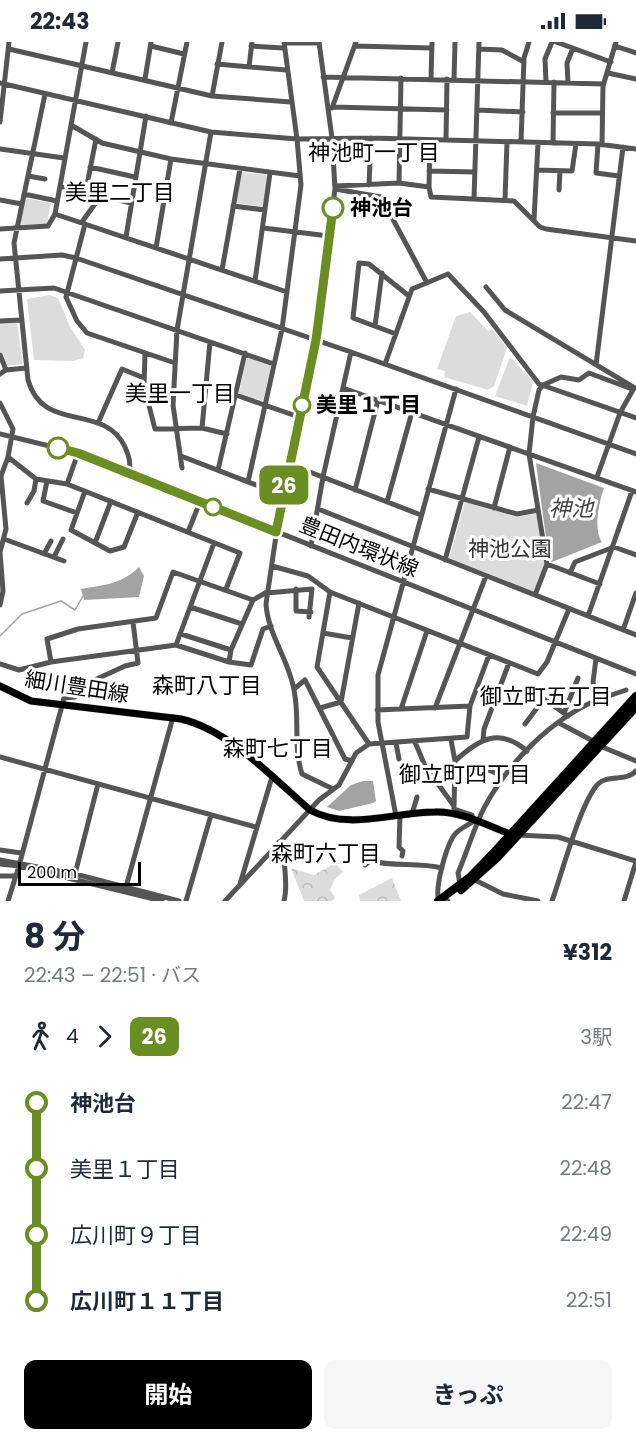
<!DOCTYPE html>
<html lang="ja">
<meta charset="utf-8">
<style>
:root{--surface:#fff;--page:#f6f6f7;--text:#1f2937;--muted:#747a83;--accent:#000}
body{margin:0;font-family:Poppins,"Noto Sans JP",sans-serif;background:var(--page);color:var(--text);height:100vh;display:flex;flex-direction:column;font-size:22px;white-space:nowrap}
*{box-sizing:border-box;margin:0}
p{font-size:20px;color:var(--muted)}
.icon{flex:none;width:33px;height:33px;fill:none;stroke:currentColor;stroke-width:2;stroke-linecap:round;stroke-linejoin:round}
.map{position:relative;height:859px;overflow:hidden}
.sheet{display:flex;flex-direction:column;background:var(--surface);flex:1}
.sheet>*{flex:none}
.badge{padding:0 12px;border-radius:9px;font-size:21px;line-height:39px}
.scale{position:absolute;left:18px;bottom:15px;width:123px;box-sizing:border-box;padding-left:6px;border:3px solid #000;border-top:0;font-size:16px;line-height:21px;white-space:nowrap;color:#000;-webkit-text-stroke:4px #fff;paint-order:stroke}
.map>.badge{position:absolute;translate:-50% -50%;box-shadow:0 0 0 3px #fff}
.legs{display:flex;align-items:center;gap:9px;height:66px;padding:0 24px;font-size:20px}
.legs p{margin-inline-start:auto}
.head{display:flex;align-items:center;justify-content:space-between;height:102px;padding:0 24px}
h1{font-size:33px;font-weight:700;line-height:45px}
.button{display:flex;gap:12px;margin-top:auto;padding:12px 24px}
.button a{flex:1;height:69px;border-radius:12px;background:var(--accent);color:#fff;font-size:24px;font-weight:700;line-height:69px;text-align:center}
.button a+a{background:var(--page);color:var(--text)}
ul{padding:0 24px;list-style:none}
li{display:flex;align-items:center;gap:21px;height:66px;font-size:22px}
li i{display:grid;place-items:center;width:9px;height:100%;margin:0 8px;background:currentColor}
li i::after{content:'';width:15px;height:15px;margin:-8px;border:4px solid;border-radius:50%;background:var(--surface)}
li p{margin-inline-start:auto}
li:first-child i{background:linear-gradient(#0000 50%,currentColor 0)}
li:last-child i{background:linear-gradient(currentColor 50%,#0000 0)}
.status{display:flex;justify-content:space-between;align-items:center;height:42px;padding:0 30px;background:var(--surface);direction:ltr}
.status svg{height:16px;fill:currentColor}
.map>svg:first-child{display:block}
</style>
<div class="status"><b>22:43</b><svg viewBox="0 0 49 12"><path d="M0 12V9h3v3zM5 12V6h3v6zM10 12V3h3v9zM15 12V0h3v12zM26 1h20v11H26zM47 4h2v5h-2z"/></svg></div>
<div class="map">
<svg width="636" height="859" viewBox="0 0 636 859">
<defs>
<pattern id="forest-crowns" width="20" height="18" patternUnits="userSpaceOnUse" patternTransform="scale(1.5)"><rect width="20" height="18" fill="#dcdcdc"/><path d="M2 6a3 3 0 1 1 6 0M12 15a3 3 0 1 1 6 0" fill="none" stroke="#bbb"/></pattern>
</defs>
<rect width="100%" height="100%" fill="#fff"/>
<path fill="url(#forest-crowns)" d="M335 821 343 830 334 838 330 848 335 856 332 859H304L291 826 314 833Z
M392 836 401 859H360L359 853Z"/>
<path fill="#dcdcdc" d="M242 130 267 133 264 165 236 161Z
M25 156 51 161 47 182 19 183Z
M49 253 58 256 70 285 85 308 83 316 73 319 34 318 27 257Z
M470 270 488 289 492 287 507 306 494 344 488 348 444 335 445 329 437 327 456 274Z
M17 280 23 322 7 324 0 309V281Z
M247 315 271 323 263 359 239 351Z
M510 315 533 339 527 364 495 354Z
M465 460 517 475 536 471 545 521 533 550 449 517Z"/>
<path fill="#a3a3a3" d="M536 421 604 446C599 460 593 487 602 500L552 520 549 518Z
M139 525 144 534 139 555 84 558 81 547C104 543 122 542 139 525Z
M363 739H373L376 759 373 761 339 769 327 765 351 743Z"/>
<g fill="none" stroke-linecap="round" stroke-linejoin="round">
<path stroke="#a3a3a3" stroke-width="1.5" d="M0 594 22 572 61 559 75 568 83 554"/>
<g stroke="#dbdbdb" stroke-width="8">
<path id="major" d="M0 644 31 659 181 677C229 688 273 736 310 768 348 789 394 770 435 770 461 769 486 783 510 792"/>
</g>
<g stroke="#dbdbdb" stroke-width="9">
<path id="highway" d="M461 848 497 816 636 665
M438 859 470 835 497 807 636 654"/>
</g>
<path stroke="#555" stroke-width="5" d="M319 0 332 96 335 147 316 298 282 453 266 562C268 593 289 618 294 648 300 676 293 704 302 732L333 747
M556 0 611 20
M284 1H319
M151 4 184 12
M251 4 283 6
M355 4 431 6
M615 4 636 11
M9 7 212 54 291 60
M479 7 502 8 524 20
M217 22 286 28
M249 25 252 0
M112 31 118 0
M608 31 636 37
M323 35 604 42
M145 37 151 0
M431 37 432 0
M454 38 455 0
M546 40 545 17 552 0
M0 41 211 90 297 97 371 96 598 102 636 107
M568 41 567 21 573 6
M45 52 14 201 28 338C43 392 104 360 125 405 129 414 131 421 129 431
M212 54 222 0
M333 65 447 68
M332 66 356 0
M477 68 523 70
M553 71H602
M0 80 9 0
M171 81 187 0
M71 83 102 101 171 117 300 134
M430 98 429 145 431 155 514 159 540 185 546 187 636 199
M446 98 447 37
M521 100 524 16 529 0
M553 101 554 40
M598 102 596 131 619 134
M602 103 603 44 616 0
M0 107 64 116
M90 125 135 135
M537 128 572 129 576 102
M429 129 475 130
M28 134 45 137
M399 141 401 36
M369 143 371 96
M60 144 131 161
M336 144 399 141 429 145
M335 147 381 155 426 239
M86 148 96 97
M559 148 560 129
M24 152 57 159
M474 157 479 0
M0 158 22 162
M505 158 507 100
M233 164 265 168
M55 172 287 250
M534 178 538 101
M82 180 102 152
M85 182 66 255 77 279 87 291 175 321
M263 186 329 194
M0 187 48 184 55 172 86 0
M126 195 146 74
M156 206 171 117
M0 217 62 213 76 216 351 310 636 412
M222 228 240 127
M255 239 270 131
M486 245 505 268 635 346
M0 249 54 246 274 322
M0 279 21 278
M375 284 382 231
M396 292 353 276 359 221 369 222 409 254
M145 311 144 344 155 387 202 386 227 392
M0 313 6 328
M385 322 412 247 448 232 484 270 539 342 636 376
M596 323 623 105
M0 332 6 328 26 326
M343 346 636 450
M236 353 299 375
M0 361 13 387 8 415 1 434 6 487 0 510 3 549 0 563
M98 381 122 327 144 336
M202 386 210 300
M0 392 78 411 636 632
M181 414 282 453
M8 415 36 437 67 442 240 511 226 547
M289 422 421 473
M182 426 173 363 177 288 211 90
M218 428 245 311
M597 435 620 371 634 346
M47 439 43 459 77 471
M248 440 282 287 301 143 297 97 284 0
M67 442 78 411
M428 447 517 472 538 468
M355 448 378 358
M85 449 71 488 110 509 124 505 138 470
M387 460 412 370
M27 461 34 449 36 437
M494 466 510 405
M318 467 636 593
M188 490 200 460
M4 497 64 519
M95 501 111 459
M311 504 323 435 351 310
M44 512 51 499
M54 515 63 497
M445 518 479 395
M547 522 600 542
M272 524 308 534 330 550 538 632 547 620 569 567
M570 531 575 520 614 505 636 513
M296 547V569L311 570
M267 550 253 558 231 608 229 620 251 623 263 587 271 584
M330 550 317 625 369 702
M267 551 312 547 309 575
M535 553 547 522 529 412 533 375 539 348 543 343 561 335 579 338 589 331 632 347
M190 565 242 582
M588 574 632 449
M623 588 636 551
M323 591 352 596
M181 592 231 608
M176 603 229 620
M51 620 47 597 78 587 156 576 173 530 253 558
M0 622 19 628 51 620 176 603 214 501
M294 647 305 638 345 717 352 719
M534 650 568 674
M597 658 626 648
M341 660 359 561
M320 666 341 660
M435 666 486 534
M401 667 427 589
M377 668 470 664
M564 671 578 636
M559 681 595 700
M525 682 543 658
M451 698 455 719
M483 698 484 687 509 621
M415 700 425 724 454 764
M396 701 399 717
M600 704 636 719
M0 715 256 785
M476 723 503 734
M412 772 417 755
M396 774 378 680V633L456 347
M400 774 399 805 403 809 402 814
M471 777 472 773 454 767 455 719C479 697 499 685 527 709
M518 793 558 795 636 819
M279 800 285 805C282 824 289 840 284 859
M285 805 309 817
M0 808 21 811
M0 818 75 832 179 859
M20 820 64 656 75 655 88 641 125 624 138 621 133 580
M0 822 19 824 162 859
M365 823 370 819C395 825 418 820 442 826
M75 832 98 742
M0 834H16
M475 838 503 852 538 859
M240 842 272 735
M460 842 458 831C467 810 474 786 484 766 508 721 550 678 597 658L593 640 596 617
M126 845 173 675
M447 858 448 859
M8 859 19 824
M186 859 211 773
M225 859 319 758 339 743 356 711 369 702 467 695 470 664 489 613
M439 859C434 847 447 800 456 791 461 786 469 782 476 778
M552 859C562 832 580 761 598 742 608 732 626 740 636 729
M624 859 636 820"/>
<use href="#major" stroke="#000" stroke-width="7"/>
<use href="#highway" stroke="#000" stroke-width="8"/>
</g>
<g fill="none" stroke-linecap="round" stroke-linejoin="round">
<g stroke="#fff" stroke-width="14">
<path id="line-1" d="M58 406 78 411 276 490 316 298 333 166"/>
</g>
<use href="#line-1" stroke="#6b8e23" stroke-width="9"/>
</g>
<g fill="#fff" stroke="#6b8e23" stroke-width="3">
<circle cx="333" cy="166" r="10"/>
<circle cx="302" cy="363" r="8"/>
<circle cx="58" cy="406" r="10"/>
<circle cx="213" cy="465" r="8"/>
</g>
<g text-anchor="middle" stroke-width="6" stroke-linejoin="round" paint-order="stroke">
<g font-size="21" font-weight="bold" fill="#000" stroke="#fff" text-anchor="start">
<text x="350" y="173">神池台</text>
<text x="316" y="370">美里１丁目</text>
</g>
<g font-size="21" fill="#000" stroke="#fff">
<text transform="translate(359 505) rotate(22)" y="7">豊田内環状線</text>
<text transform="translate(77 645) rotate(9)" y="7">細川豊田線</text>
</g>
<g font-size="21" fill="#333" stroke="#fff">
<text x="510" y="514">神池公園</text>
</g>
<g font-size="22" fill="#000" stroke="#fff">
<text x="374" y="118">神池町一丁目</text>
<text x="120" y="158">美里二丁目</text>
<text x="180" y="359">美里一丁目</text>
<text x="207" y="651">森町八丁目</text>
<text x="546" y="662">御立町五丁目</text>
<text x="278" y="714">森町七丁目</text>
<text x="465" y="740">御立町四丁目</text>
<text x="326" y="819">森町六丁目</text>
</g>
<g font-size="22" font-style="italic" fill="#444" stroke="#fff">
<text x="571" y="474">神池</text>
</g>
</g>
</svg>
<div class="scale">200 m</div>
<b class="badge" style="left:284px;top:443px;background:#6b8e23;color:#fff">26</b>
</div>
<section class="sheet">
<div class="head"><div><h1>8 分</h1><p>22:43 – 22:51 · バス</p></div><b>¥312</b></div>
<div class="legs"><svg class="icon" aria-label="walk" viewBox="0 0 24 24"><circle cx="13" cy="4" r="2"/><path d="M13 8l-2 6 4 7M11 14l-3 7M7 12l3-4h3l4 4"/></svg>4<svg class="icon" aria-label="forward" viewBox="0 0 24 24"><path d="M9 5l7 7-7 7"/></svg><b class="badge" style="background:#6b8e23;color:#fff">26</b><p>3駅</p></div>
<ul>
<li><i style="color:#6b8e23"></i><b>神池台</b><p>22:47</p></li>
<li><i style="color:#6b8e23"></i><span>美里１丁目</span><p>22:48</p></li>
<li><i style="color:#6b8e23"></i><span>広川町９丁目</span><p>22:49</p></li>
<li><i style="color:#6b8e23"></i><b>広川町１１丁目</b><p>22:51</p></li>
</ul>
<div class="button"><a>開始</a><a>きっぷ</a></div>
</section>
